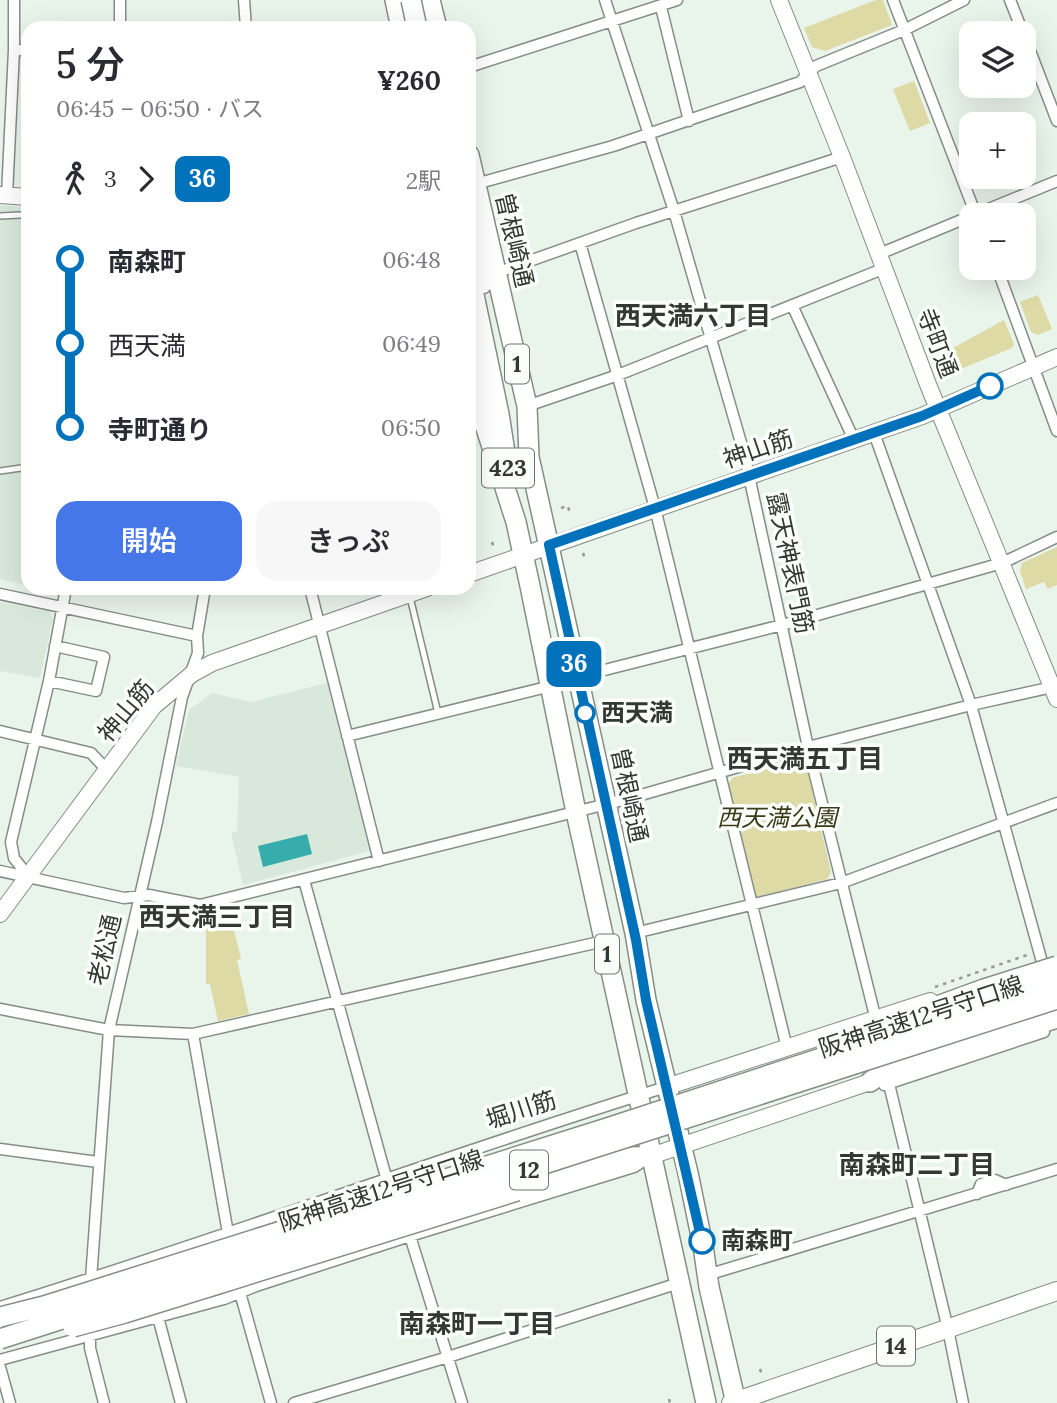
<!DOCTYPE html>
<html lang="ja">
<meta charset="utf-8">
<style>
:root{--surface:#fff;--page:#f7f7f7;--text:#2b2b33;--muted:#7c7c81;--accent:#4577e9}
body{margin:0;font-family:Lora,"Noto Sans JP",serif;background:var(--page);color:var(--text);height:100vh;display:flex;flex-direction:column;font-size:26px;white-space:nowrap}
*{box-sizing:border-box;margin:0}
p{font-size:23px;color:var(--muted)}
.icon{flex:none;width:38px;height:38px;fill:none;stroke:currentColor;stroke-width:2;stroke-linecap:round;stroke-linejoin:round}
.map{position:relative;flex:1;overflow:hidden}
.sheet{position:absolute;left:21px;top:21px;width:455px;height:574px;display:flex;flex-direction:column;background:var(--surface);border-radius:21px;box-shadow:0 7px 28px #0002}
.sheet>*{flex:none}
.badge{padding:0 14px;border-radius:10px;font-size:24px;line-height:46px}
.controls{position:absolute;left:959px;top:21px;display:grid;gap:14px}
.controls a{display:grid;place-items:center;width:77px;height:77px;border-radius:14px;background:var(--surface);box-shadow:0 7px 28px #0002;font-size:35px}
.map>.badge{position:absolute;translate:-50% -50%;box-shadow:0 0 0 4px #fff}
.legs{display:flex;align-items:center;gap:10px;height:77px;padding:0 35px;font-size:23px}
.legs p{margin-inline-start:auto}
.overview{display:flex;align-items:center;justify-content:space-between;height:119px;padding:0 35px}
h1{font-size:38px;font-weight:600;line-height:52px}
.primary-button{display:flex;gap:14px;margin-top:auto;padding:14px 35px}
.primary-button a{flex:1;height:80px;border-radius:21px;background:var(--accent);color:#fff;font-size:28px;font-weight:600;line-height:80px;text-align:center}
.primary-button a+a{background:var(--page);color:var(--text)}
ul{padding:0 35px;list-style:none}
li{display:flex;align-items:center;gap:24px;height:84px;font-size:26px}
li i{display:grid;place-items:center;width:10px;height:100%;margin:0 9px;background:currentColor}
li i::after{content:'';width:18px;height:18px;margin:-9px;border:5px solid;border-radius:50%;background:var(--surface)}
li p{margin-inline-start:auto}
li:first-child i{background:linear-gradient(#0000 50%,currentColor 0)}
li:last-child i{background:linear-gradient(currentColor 50%,#0000 0)}
.map>svg:first-child{display:block}
</style>
<div class="map">
<svg width="1057" height="1403" viewBox="0 0 1057 1403">
<rect width="100%" height="100%" fill="#e9f4eb"/>
<path fill="#d8e9db" d="M0 205 28 208V585L0 579Z
M0 602 49 612 53 619 40 678 0 671Z
M327 683 370 851 243 885 231 833 237 831 239 777 176 766 189 710 212 693 250 702Z"/>
<path fill="#dddaa5" d="M876 0H883L892 25 825 51 812 47 804 28Z
M914 81 930 123 910 131 893 89Z
M1038 295 1052 329 1038 335 1031 332 1020 302Z
M1004 320 1014 344 1012 348 946 375 938 372 933 359Z
M1057 547V585L1048 589 1044 582 1026 589 1020 571 1022 563Z
M798 760 806 764 831 872 827 879 755 898 728 785 732 778Z
M228 905 241 959 237 960 249 1014 218 1021 210 984H206V911Z"/>
<path fill="#36acad" d="M307 834 312 854 263 867 258 846Z"/>
<g fill="none" stroke-linecap="round" stroke-linejoin="round">
<g stroke="#858e86" stroke-width="8">
<path id="lane" d="M23 50 28 70
M0 216 20 215
M0 471 28 467
M410 597 438 713"/>
</g>
<g stroke="#858e86" stroke-width="13">
<path id="street" d="M120 0V28
M244 0 246 28
M605 0 674 211 744 453 808 747 876 1020
M893 0 976 215
M1010 0 1023 33
M661 7 689 121
M1024 35 1057 121
M14 50H28
M469 67 677 0
M472 185 613 146 800 82 816 66 904 30 964 0
M7 195 14 50V0
M974 215 1057 181
M580 243 655 508 787 1048
M879 254 971 216
M997 268 1057 431
M496 273 636 223 842 157
M792 305 854 440
M527 406 618 375 885 268
M469 427 484 422
M874 433 971 705 1042 962
M310 588 379 861
M0 594 197 636
M577 677 782 625 1002 563 1057 537
M49 681 96 691 104 657 55 646
M0 731 91 753 107 770
M347 736 551 686
M0 871 124 898 149 895 200 905 627 799 808 747 971 705 1057 686
M28 876 14 858 11 842 49 681 66 588
M304 880 386 1177
M635 933 841 883 1057 803
M0 1009 109 1030 193 1034 604 941
M193 1034 229 1239
M889 1084 948 1329 963 1403
M884 1085 1044 1032
M0 1149 98 1162
M977 1194 981 1184 995 1180 1006 1185
M410 1236 462 1403
M707 1275 1057 1169
M239 1289 271 1403
M90 1293 109 1030 157 822 182 697 198 653 197 636 205 588
M0 1307C224 1238 443 1156 666 1087
M158 1317 181 1403
M90 1320V1348L104 1403
M0 1360 224 1299 256 1286 410 1236 634 1167 646 1159
M0 1367 10 1403
M294 1403 448 1357 679 1283"/>
</g>
<g stroke="#858e86" stroke-width="18">
<path id="secondary" d="M779 0 842 157 929 387 1057 699
M0 195 28 197
M469 574 922 416 1057 357
M0 914 154 706 192 674 212 663 427 588
M666 1087 930 1001
M651 1156 870 1082"/>
</g>
<g stroke="#858e86" stroke-width="20">
<path id="primary" d="M731 1403 1057 1291"/>
</g>
<g stroke="#858e86" stroke-width="22">
<path id="highway" d="M395 0 401 28
M430 0 437 28
M469 155 527 406 529 457 635 933 646 1000 688 1173 703 1246 709 1287 736 1403
M469 220 482 284
M469 271 499 414 507 465
M469 345 484 422 516 522 530 586 576 812 706 1403
M875 1035 932 1008 984 989
M870 1082 879 1075 1057 1018
M517 1191 631 1157 651 1156"/>
</g>
<path stroke="#949b95" stroke-width="2.5" stroke-dasharray="3.5 5" stroke-linecap="butt" d="M561 508 568 506 570 514
M492 542 494 548
M583 553 585 559
M935 987 1027 955
M760 1369 762 1375
M669 1399 670 1403"/>
<use href="#lane" stroke="#fff" stroke-width="5"/>
<use href="#street" stroke="#fff" stroke-width="10"/>
<use href="#secondary" stroke="#fff" stroke-width="16"/>
<use href="#primary" stroke="#fff" stroke-width="18"/>
<use href="#highway" stroke="#fff" stroke-width="19"/>
<g stroke="#858e86" stroke-width="22" stroke-linecap="butt">
<path id="highway-bridge" d="M411 0 417 28
M984 989 1057 966
M0 1317 44 1306 607 1128 1057 981
M73 1327 125 1313 517 1191
M0 1339 1057 999"/>
</g>
<use href="#highway-bridge" stroke="#fff" stroke-width="19"/>
</g>
<g fill="none" stroke-linecap="round" stroke-linejoin="round">
<g stroke="#fff" stroke-width="16">
<path id="line-1" d="M702 1241 646 1000 636 940 549 545 922 416 990 386"/>
</g>
<use href="#line-1" stroke="#0072bc" stroke-width="10"/>
</g>
<g fill="#fff" stroke="#0072bc" stroke-width="3.5">
<circle cx="990" cy="386" r="12"/>
<circle cx="585" cy="713" r="9"/>
<circle cx="702" cy="1241" r="12"/>
</g>
<g text-anchor="middle" stroke-width="7" stroke-linejoin="round" paint-order="stroke">
<g fill="#fbfffc" stroke="#707470" stroke-width="2">
<rect x="505" y="344.5" width="24" height="39" rx="5"/>
<rect x="482" y="448.5" width="52" height="39" rx="5"/>
<rect x="595" y="934.5" width="24" height="39" rx="5"/>
<rect x="510" y="1150.5" width="38" height="39" rx="5"/>
<rect x="877" y="1326.5" width="38" height="39" rx="5"/>
</g>
<g font-size="23" font-weight="bold" fill="#343834">
<text x="517" y="372">1</text>
<text x="508" y="476">423</text>
<text x="607" y="962">1</text>
<text x="529" y="1178">12</text>
<text x="896" y="1354">14</text>
</g>
<g font-size="24" fill="#343834" stroke="#fbfffc">
<text transform="translate(514 240) rotate(77)" y="8">曽根崎通</text>
<text transform="translate(937 343) rotate(69)" y="8">寺町通</text>
<text transform="translate(758 449) rotate(-19)" y="8">神山筋</text>
<text transform="translate(790 563) rotate(78)" y="8">露天神表門筋</text>
<text transform="translate(126 711) rotate(-50)" y="8">神山筋</text>
<text transform="translate(629 795) rotate(78)" y="8">曽根崎通</text>
<text transform="translate(105 950) rotate(-77)" y="8">老松通</text>
<text transform="translate(921 1017) rotate(-18)" y="8">阪神高速12号守口線</text>
<text transform="translate(521 1110) rotate(-18)" y="8">堀川筋</text>
<text transform="translate(381 1191) rotate(-18)" y="8">阪神高速12号守口線</text>
</g>
<g font-size="24" font-weight="bold" fill="#343834" stroke="#fbfffc" text-anchor="start">
<text x="601" y="721">西天満</text>
<text x="721" y="1249">南森町</text>
</g>
<g font-size="24" font-style="italic" fill="#3c3a18" stroke="#fbfffc">
<text x="777" y="826">西天満公園</text>
</g>
<g font-size="26" font-weight="bold" fill="#343834" stroke="#fbfffc">
<text x="693" y="325">西天満六丁目</text>
<text x="805" y="768">西天満五丁目</text>
<text x="217" y="926">西天満三丁目</text>
<text x="917" y="1174">南森町二丁目</text>
<text x="477" y="1333">南森町一丁目</text>
</g>
</g>
</svg>
<div class="controls">
<a><svg class="icon" aria-label="layers" viewBox="0 0 24 24"><path d="M12 4l9 5-9 5-9-5zM3 14l9 5 9-5"/></svg></a>
<a>+</a>
<a>−</a>
</div>
<b class="badge" style="left:574px;top:664px;background:#0072bc;color:#fff">36</b>
<section class="sheet">
<div class="overview"><div><h1>5 分</h1><p>06:45 – 06:50 · バス</p></div><b>¥260</b></div>
<div class="legs"><svg class="icon" aria-label="walk" viewBox="0 0 24 24"><circle cx="13" cy="4" r="2"/><path d="M13 8l-2 6 4 7M11 14l-3 7M7 12l3-4h3l4 4"/></svg>3<svg class="icon" aria-label="forward" viewBox="0 0 24 24"><path d="M9 5l7 7-7 7"/></svg><b class="badge" style="background:#0072bc;color:#fff">36</b><p>2駅</p></div>
<ul>
<li><i style="color:#0072bc"></i><b>南森町</b><p>06:48</p></li>
<li><i style="color:#0072bc"></i><span>西天満</span><p>06:49</p></li>
<li><i style="color:#0072bc"></i><b>寺町通り</b><p>06:50</p></li>
</ul>
<div class="primary-button"><a>開始</a><a>きっぷ</a></div>
</section>
</div>
